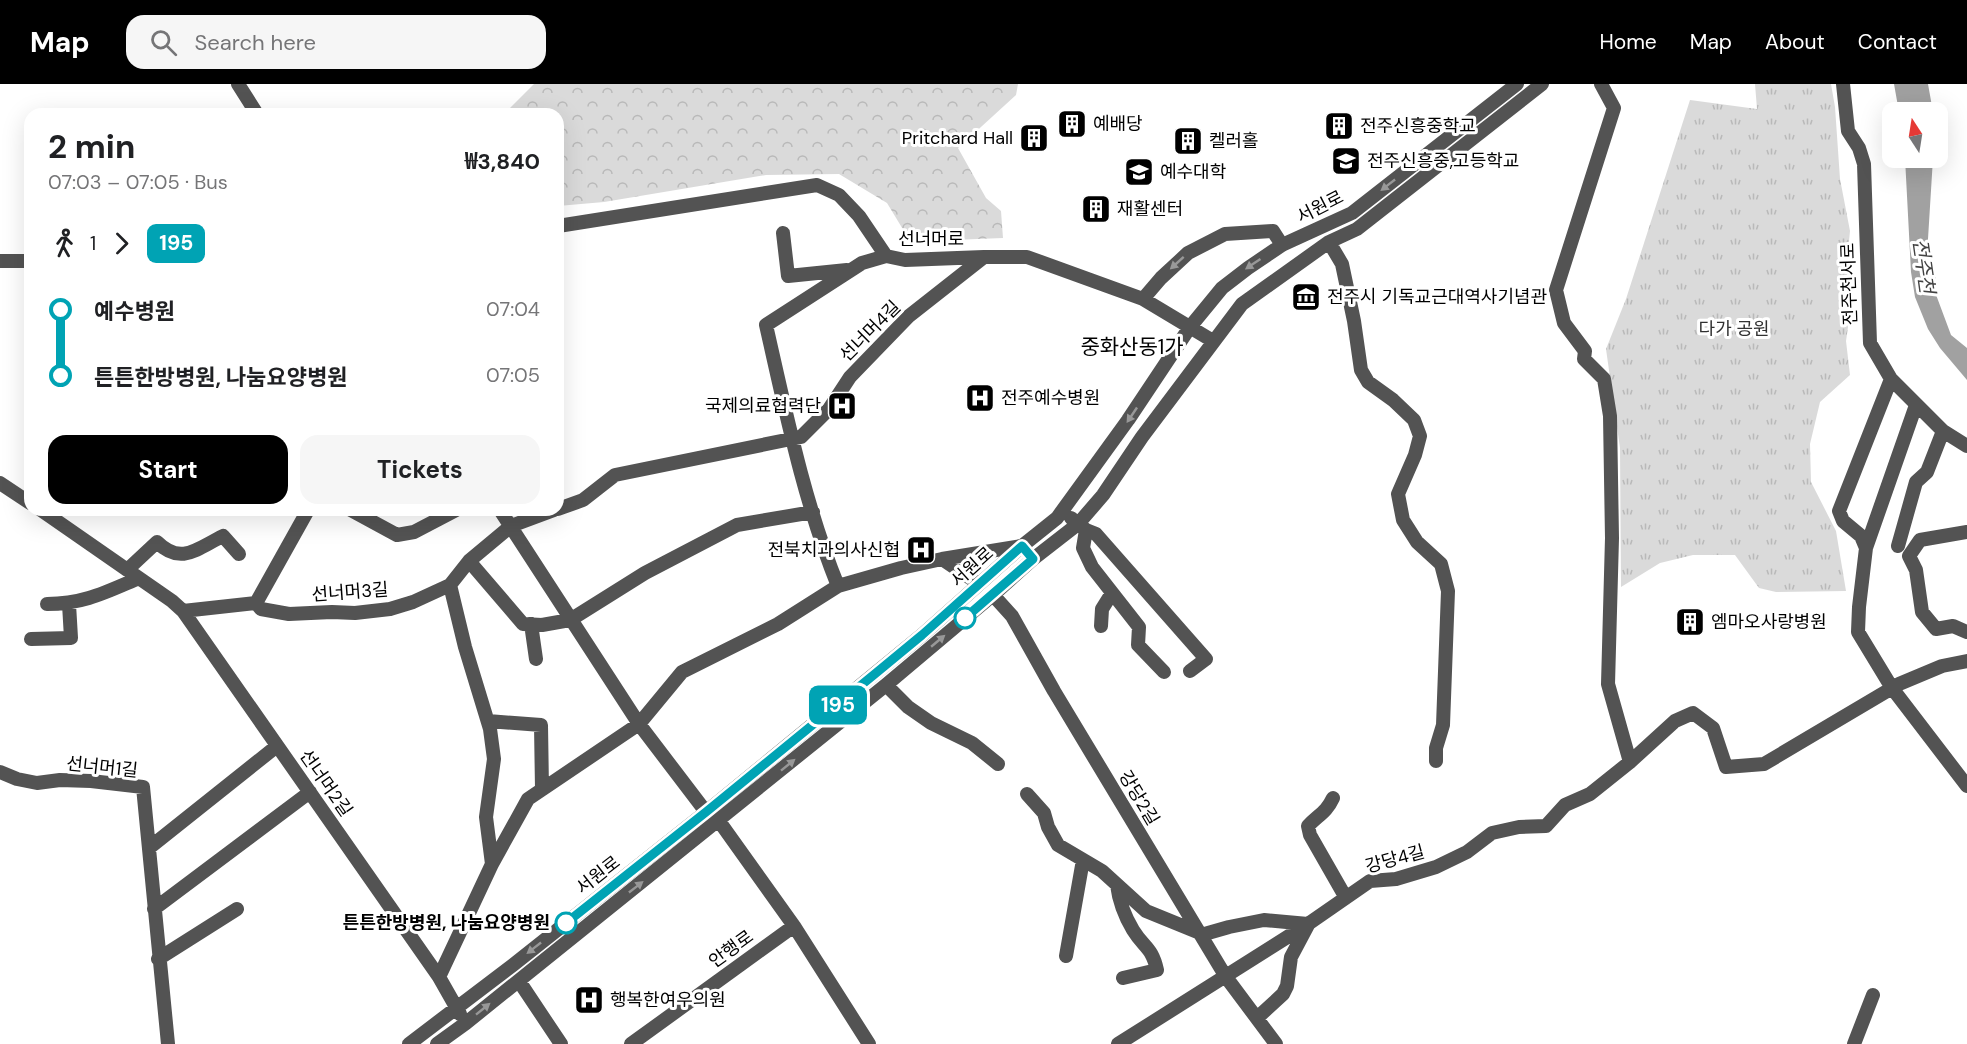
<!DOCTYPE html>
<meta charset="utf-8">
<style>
:root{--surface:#fff;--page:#f6f6f6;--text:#202124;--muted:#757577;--accent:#000}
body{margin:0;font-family:"DM Sans","Noto Sans KR",sans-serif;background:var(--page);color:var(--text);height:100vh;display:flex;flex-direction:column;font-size:22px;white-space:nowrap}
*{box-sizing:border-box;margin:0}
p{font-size:20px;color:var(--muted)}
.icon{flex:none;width:33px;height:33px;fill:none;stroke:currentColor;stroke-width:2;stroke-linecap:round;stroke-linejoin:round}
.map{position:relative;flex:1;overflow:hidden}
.details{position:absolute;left:24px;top:24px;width:540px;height:408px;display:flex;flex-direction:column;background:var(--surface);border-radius:18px;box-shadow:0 6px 24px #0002}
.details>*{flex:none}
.badge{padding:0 12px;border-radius:9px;font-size:21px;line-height:39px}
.needle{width:39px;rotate:348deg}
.controls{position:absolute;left:1882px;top:18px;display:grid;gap:12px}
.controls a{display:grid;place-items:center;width:66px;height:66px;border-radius:12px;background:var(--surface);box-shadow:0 6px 24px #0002;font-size:30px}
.map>.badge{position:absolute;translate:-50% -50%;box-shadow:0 0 0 3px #fff}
.legs{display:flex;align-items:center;gap:9px;height:66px;padding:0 24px;font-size:20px}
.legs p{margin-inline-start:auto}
.summary{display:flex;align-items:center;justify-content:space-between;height:102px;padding:0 24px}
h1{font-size:33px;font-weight:700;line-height:45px}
.primary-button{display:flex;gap:12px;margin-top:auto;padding:12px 24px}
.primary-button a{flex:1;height:69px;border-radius:18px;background:var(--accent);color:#fff;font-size:24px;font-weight:700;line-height:69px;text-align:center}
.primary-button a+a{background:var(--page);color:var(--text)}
ul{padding:0 24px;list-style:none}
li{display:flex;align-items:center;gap:21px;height:66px;font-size:22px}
li i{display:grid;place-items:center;width:9px;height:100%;margin:0 8px;background:currentColor}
li i::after{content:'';width:15px;height:15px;margin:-8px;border:4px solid;border-radius:50%;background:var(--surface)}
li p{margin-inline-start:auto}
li:first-child i{background:linear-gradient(#0000 50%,currentColor 0)}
li:last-child i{background:linear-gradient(currentColor 50%,#0000 0)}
header{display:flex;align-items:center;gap:36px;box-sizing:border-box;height:84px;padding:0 30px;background:var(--accent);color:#fff}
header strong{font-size:28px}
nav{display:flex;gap:33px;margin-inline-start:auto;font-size:21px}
.search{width:420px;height:54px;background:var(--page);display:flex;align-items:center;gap:15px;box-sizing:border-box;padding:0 21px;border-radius:18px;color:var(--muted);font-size:22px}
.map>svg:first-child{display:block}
</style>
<header>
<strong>Map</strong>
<div class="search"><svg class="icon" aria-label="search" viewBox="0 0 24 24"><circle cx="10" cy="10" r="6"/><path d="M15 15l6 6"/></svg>Search here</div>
<nav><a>Home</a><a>Map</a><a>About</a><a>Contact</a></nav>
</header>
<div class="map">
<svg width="1967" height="960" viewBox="0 0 1967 960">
<defs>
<pattern id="grass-tufts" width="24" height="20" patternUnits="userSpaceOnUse" patternTransform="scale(1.5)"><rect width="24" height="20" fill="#dadada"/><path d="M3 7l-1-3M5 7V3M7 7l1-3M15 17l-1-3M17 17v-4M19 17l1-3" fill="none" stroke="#b9b9b9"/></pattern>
<pattern id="forest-crowns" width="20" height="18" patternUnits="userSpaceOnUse" patternTransform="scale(1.5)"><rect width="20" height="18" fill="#dadada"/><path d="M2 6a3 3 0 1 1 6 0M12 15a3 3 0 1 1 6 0" fill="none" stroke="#b9b9b9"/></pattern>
</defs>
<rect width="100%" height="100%" fill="#fff"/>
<path fill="url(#grass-tufts)" d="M1755 0H1831L1835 23 1840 95 1850 147 1847 177 1852 215 1846 257 1850 291 1820 318 1810 360 1811 398 1836 447 1846 507 1776 508 1759 504 1735 471H1693L1660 479 1621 503 1620 364 1606 265 1626 215 1690 16 1757 25Z"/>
<path fill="url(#forest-crowns)" d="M534 0H1018L1016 11 958 64 986 114 1001 127 1003 154 952 156 907 152 887 119 839 90 766 91 604 118 558 122V30H504Z"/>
<path fill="#a1a1a1" d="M1894 0H1928L1933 28H1899Z
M1905 74H1933L1927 171 1936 187 1935 208 1951 251 1967 264V296L1940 264 1928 245 1915 213 1911 188Z"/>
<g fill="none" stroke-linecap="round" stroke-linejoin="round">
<path stroke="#535353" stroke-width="14" d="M238 0 257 30
M1601 0 1614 24 1556 206 1564 239 1585 267 1584 275 1604 295 1610 332 1612 454 1608 600 1630 678
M1843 0 1848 47 1859 64 1864 80 1870 259 1891 295 1943 347 1967 362
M558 142 817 101 839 111 859 132 886 172 905 176 984 173H1027L1143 215 1213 257
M783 149 788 192 847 186
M1329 158 1342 180 1354 237 1361 286 1368 298 1393 316 1414 336 1420 352 1415 371 1398 410 1403 436 1417 458 1441 480 1448 507 1443 641 1436 664V677
M0 177H30
M1143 215 1161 194 1188 169 1225 150 1273 147 1282 161
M1891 295 1839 427 1843 437 1861 452 1866 464 1859 523 1858 548 1892 604 1967 702
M0 399 30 419
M558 425 583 416 615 391 801 353 829 325 850 293 909 232 984 173
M41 426 172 517 183 527 439 893 460 930
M351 426 397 451 414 448 456 426
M500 426 639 640 706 728 719 737 794 842 869 960
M1071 434 1086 446 1096 450 1206 575 1190 587
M1086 446 1083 464 1092 483 1139 543 1138 561 1164 588
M1967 448 1920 456 1909 472 1916 486 1922 528 1936 545 1953 542 1967 548
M1898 462 1916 398 1927 388 1943 347
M1866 464 1916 321
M942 475 979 500
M469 477 523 540 542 541 570 536 645 489 737 441 813 428
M127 486 157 458C181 482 198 464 223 452L239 470
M450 501 465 563 490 645 494 675 486 733 492 780
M838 502C804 418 786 329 766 241L862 179 886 172
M993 511 1012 532 1054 607 1226 893 1276 960
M256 519 261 525 289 530 332 528 355 529 390 525 413 518 450 501 469 477 511 442 554 426
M47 520C84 520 106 508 139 494
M183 527 256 519 308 426
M531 540 536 575
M1101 542 1102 525 1112 509
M31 555 71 554 69 520
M886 601 908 623 931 639 972 659 998 680
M488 637 541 641 542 705
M0 688 17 695 37 699 60 696 91 697 143 703 168 960
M1027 710 1044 729 1048 743 1058 761 1102 787 1146 827 1200 849
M1333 714C1326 729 1318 731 1308 742L1310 751 1346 814
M149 764 277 662
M1117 801C1119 817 1124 831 1133 846 1144 864 1152 863 1157 886L1123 894
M154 825 310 708
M1201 851 1229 843 1264 836 1308 840
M1066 872 1083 776
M158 875 237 825
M439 893 492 780 528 715 639 640 682 588 778 540 838 502 901 484 942 475 1021 462
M519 897 561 960
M1257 934 1283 910 1287 902 1291 873 1308 841
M409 960 513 881 706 728 922 551 1022 462 1057 434 1128 336 1190 243 1222 204 1248 184 1282 161 1352 129 1517 0
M437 960 466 939 886 601 993 511 1033 475 1078 440 1103 411 1142 353 1242 220 1329 158 1357 145 1542 0
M631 960 794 842
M1118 960 1308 840 1370 797 1396 795 1436 783 1467 768 1492 749 1519 743 1546 742 1565 721 1590 710 1630 678 1675 637 1693 629 1713 644 1726 683 1764 680 1899 600 1942 582 1967 577
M1854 960 1873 911"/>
</g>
<defs><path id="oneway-solid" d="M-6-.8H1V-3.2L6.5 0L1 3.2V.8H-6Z" transform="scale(1.5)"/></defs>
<g fill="#989898">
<use href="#oneway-solid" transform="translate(1388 101) rotate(142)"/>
<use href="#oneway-solid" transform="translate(1177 179) rotate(138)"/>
<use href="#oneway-solid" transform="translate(1253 180) rotate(146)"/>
<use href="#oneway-solid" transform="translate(1132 331) rotate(124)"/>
<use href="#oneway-solid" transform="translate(938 557) rotate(-40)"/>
<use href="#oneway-solid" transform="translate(788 681) rotate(-39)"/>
<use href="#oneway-solid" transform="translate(636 803) rotate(-38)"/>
<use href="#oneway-solid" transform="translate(534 864) rotate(142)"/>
<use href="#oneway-solid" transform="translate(483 925) rotate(-39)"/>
</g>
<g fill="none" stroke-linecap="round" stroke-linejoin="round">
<g stroke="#fff" stroke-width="14">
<path id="line-1" d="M566 839 706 728 876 589 922 551 1022 462 1033 475 965 534"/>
</g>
<use href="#line-1" stroke="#00a3b4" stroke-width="9"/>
</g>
<defs>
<g id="building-square" transform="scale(1.5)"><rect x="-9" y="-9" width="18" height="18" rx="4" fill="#000" stroke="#fff"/><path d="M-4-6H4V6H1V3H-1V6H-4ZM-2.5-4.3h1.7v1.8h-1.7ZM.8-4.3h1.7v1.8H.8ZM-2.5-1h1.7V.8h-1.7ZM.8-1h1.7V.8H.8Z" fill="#fff"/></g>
<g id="school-square" transform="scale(1.5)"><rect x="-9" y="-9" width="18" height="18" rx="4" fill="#000" stroke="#fff"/><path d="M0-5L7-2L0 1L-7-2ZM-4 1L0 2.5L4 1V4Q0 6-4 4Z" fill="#fff"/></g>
<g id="university-square" transform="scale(1.5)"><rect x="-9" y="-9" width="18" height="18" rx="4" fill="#000" stroke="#fff"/><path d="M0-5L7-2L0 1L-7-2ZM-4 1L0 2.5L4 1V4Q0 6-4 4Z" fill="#fff"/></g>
<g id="museum-square" transform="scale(1.5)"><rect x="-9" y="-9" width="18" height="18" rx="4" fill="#000" stroke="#fff"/><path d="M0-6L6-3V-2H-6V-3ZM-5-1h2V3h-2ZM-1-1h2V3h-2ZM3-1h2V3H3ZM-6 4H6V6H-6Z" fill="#fff"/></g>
<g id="hospital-square" transform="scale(1.5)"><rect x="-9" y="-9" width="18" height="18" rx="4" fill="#000" stroke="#fff"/><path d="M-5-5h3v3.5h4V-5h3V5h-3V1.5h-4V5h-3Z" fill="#fff"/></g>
</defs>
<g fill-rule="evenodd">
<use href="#building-square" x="1072" y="40"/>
<use href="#building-square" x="1339" y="42"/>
<use href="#building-square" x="1034" y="54"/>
<use href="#building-square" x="1188" y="57"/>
<use href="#school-square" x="1346" y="77"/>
<use href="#university-square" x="1139" y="88"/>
<use href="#building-square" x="1096" y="125"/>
<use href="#museum-square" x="1306" y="213"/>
<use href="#hospital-square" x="980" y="314"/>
<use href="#hospital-square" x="842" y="322"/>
<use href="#hospital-square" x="921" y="466"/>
<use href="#building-square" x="1690" y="538"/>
<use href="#hospital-square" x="589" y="916"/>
</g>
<g fill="#fff" stroke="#00a3b4" stroke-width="3">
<circle cx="965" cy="534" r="10"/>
<circle cx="566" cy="839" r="10"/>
</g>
<g text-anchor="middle" stroke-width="6" stroke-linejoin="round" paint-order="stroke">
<g font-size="18" fill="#000" stroke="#fff" text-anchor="start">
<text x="1093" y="46">예배당</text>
<text x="1360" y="48">전주신흥중학교</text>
<text x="1013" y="60" text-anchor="end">Pritchard Hall</text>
<text x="1209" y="63">켈러홀</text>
<text x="1367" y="83">전주신흥중,고등학교</text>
<text x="1160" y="94">예수대학</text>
<text x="1117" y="131">재활센터</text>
<text x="1327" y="219">전주시 기독교근대역사기념관</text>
<text x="1001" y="320">전주예수병원</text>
<text x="821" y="328" text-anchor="end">국제의료협력단</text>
<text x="900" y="472" text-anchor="end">전북치과의사신협</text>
<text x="1711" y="544">엠마오사랑병원</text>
<text x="610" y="922">행복한여우의원</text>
</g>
<g font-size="18" fill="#000" stroke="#fff">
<text transform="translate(1320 123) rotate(-27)" y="6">서원로</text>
<text x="931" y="161">선너머로</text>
<text transform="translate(1849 200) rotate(-92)" y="6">전주천서로</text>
<text transform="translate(870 247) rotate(-45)" y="6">선너머4길</text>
<text transform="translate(972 483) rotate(-42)" y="6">서원로</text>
<text transform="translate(350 508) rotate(-4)" y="6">선너머3길</text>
<text transform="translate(102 683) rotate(6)" y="6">선너머1길</text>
<text transform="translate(326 699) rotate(55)" y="6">선너머2길</text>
<text transform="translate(1139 714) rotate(59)" y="6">강당2길</text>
<text transform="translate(1395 775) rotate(-15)" y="6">강당4길</text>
<text transform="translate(598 791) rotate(-38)" y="6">서원로</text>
<text transform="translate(731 865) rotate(-36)" y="6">안행로</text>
</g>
<g font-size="18" fill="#313131" stroke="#fff">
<text x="1734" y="251">다가 공원</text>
</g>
<g font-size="18" font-weight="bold" fill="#000" stroke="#fff" text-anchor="end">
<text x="550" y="845">튼튼한방병원, 나눔요양병원</text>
</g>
<g font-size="20" font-style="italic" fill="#424242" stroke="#fff">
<text transform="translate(1924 182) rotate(82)" y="7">전주천</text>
</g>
<g font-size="21" fill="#000" stroke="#fff">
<text x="1132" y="270">중화산동1가</text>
</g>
</g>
</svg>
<div class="controls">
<a><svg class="needle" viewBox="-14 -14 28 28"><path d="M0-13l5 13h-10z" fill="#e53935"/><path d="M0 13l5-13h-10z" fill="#757577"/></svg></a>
</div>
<b class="badge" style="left:838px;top:621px;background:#00a3b4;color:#fff">195</b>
<section class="details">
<div class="summary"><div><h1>2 min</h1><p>07:03 – 07:05 · Bus</p></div><b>₩3,840</b></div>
<div class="legs"><svg class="icon" aria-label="walk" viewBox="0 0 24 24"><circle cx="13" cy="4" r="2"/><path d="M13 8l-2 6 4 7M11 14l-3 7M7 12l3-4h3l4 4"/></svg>1<svg class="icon" aria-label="forward" viewBox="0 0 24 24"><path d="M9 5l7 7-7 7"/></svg><b class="badge" style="background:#00a3b4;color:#fff">195</b></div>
<ul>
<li><i style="color:#00a3b4"></i><b>예수병원</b><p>07:04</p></li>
<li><i style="color:#00a3b4"></i><b>튼튼한방병원, 나눔요양병원</b><p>07:05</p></li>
</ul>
<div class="primary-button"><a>Start</a><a>Tickets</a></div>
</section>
</div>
